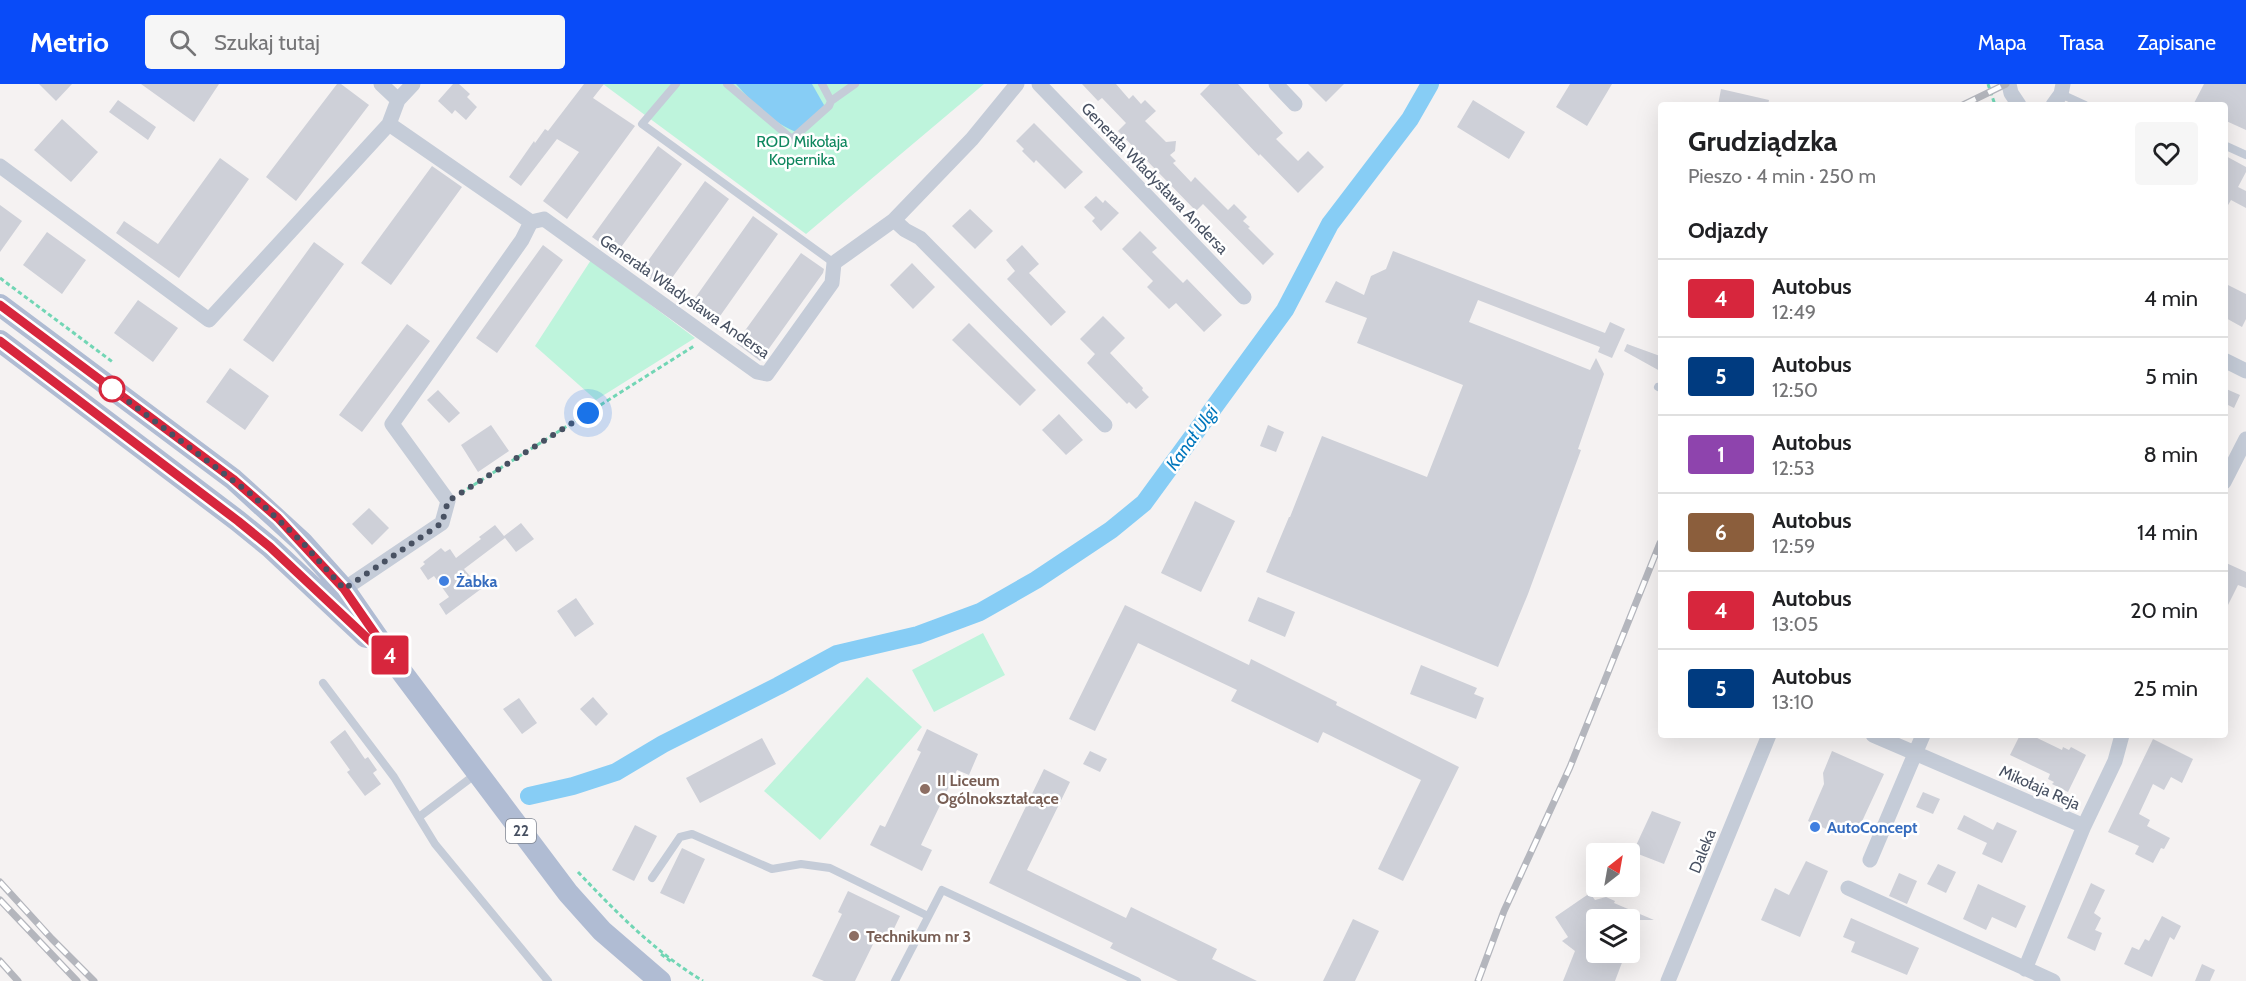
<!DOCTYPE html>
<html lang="pl">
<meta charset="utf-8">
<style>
:root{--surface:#fff;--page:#f6f6f6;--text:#202124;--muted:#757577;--line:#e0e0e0;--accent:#094bf8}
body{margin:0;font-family:Cabin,sans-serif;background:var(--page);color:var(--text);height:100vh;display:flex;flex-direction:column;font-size:22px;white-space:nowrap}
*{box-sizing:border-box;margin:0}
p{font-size:20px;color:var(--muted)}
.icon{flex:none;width:33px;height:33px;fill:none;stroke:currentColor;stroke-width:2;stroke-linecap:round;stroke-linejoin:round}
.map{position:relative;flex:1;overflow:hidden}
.sheet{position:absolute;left:1658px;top:18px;width:570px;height:636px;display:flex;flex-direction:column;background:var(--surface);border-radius:6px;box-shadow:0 6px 24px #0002}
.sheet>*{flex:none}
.badge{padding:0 12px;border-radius:4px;font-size:21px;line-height:39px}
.needle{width:39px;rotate:31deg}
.buttons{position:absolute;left:1586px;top:759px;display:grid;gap:12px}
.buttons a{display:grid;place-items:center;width:54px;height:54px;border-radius:6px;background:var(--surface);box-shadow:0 6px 24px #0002;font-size:30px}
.you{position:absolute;width:30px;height:30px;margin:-15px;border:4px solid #fff;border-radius:50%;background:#1a73e8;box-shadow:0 0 0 9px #1a73e833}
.map>.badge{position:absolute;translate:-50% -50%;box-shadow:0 0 0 3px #fff}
h2{padding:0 30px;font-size:22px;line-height:54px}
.round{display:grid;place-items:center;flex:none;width:63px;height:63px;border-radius:6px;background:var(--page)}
.head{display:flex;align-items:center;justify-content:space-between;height:102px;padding:0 30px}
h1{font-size:28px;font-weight:700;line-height:45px}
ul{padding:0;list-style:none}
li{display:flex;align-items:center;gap:18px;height:78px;padding:0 30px;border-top:2px solid var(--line)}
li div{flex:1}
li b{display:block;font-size:22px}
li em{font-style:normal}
li .badge{min-width:66px;font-weight:700;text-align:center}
header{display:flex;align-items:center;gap:36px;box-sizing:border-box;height:84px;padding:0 30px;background:var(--accent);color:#fff}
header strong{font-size:28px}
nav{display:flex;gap:33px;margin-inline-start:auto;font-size:21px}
.search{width:420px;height:54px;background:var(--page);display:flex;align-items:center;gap:15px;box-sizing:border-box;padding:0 21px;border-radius:6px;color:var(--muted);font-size:22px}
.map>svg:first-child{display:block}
</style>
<header>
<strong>Metrio</strong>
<div class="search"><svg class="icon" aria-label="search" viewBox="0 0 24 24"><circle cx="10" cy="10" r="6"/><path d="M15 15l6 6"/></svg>Szukaj tutaj</div>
<nav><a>Mapa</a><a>Trasa</a><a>Zapisane</a></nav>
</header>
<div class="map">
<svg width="2246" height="897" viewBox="0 0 2246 897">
<rect width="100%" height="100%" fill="#f5f2f2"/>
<path fill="#bef4dc" d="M603 0H984L806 150Z
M591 176 695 254 596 316 535 262Z
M983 549 1005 591 934 628 912 586Z
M867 593 922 643 820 756 764 707Z"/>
<path fill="#87cdf5" d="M736 0H812L824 21 822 28 799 49C775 41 752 19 736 0Z"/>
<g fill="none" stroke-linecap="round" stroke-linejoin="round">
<path stroke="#87cdf5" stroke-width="18" d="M529 712 573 702 616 688 663 660 778 602 837 570 918 551 980 528 1036 496 1111 446 1144 419 1285 226 1330 140 1410 35 1430 0"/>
</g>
<path fill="#ced0d8" d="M39 0H72L56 17Z
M141 0H219L194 38Z
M337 0H341L369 21 296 117 266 93Z
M453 0H459L470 10 467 13 477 23 466 36 455 26 452 30 438 17Z
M584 0H604L593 14 635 42 567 135 543 117 579 68 557 55 521 102 509 93 534 57 535 59 545 45 548 47Z
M1082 0H1116L1129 15 1133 11 1141 20 1145 16 1156 27 1145 37 1166 58 1176 57 1175 67 1170 71 1176 77 1173 79 1191 98 1195 93 1228 126 1234 120 1247 133 1243 137 1250 143 1248 144 1274 170 1263 181 1203 120 1196 127 1118 47 1126 39 1102 14 1098 17Z
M1210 0H1238L1283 49 1276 55 1298 77 1308 67 1324 83 1298 109 1260 70 1259 72 1200 10Z
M1308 0H1344L1326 18Z
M1570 0H1612L1587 42 1556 23Z
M2204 0H2246V46L2224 36V21H2193Z
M1721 5 1769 16 1768 21H1718Z
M118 16 156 43 148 56 109 28Z
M1473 16 1525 48 1509 75 1457 43Z
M62 35 98 68 71 98 34 66Z
M1034 39 1083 88 1065 105 1036 76 1034 79 1022 67 1024 65 1016 57Z
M658 62 682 80 616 170 592 153Z
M2224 71 2246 83V88L2238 103 2246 107V124L2231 116 2224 128Z
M220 74 249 95 179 194 116 149 124 137 158 160Z
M432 82 462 103 391 201 361 179Z
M705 97 729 115 664 205 640 188Z
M1096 112 1103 119 1105 116 1119 129 1101 147 1092 137 1095 134 1084 123Z
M0 121 22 137 0 168Z
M970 125 993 147 975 165 952 142Z
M753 132 778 150 713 242 688 224Z
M1140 147 1157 164 1152 168 1183 199 1187 195 1222 231 1204 248 1176 219 1169 225 1147 203 1153 197 1122 165Z
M47 148 86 176 62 210 23 181Z
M314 158 344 180 273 278 243 256Z
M543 161 563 176 497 269 476 254Z
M1022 161 1039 180 1029 189 1066 228 1051 242 1007 195 1015 187 1006 176Z
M1393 167 1605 249 1610 238 1625 245 1612 274 1598 268 1600 263 1478 216 1469 238 1590 286 1596 274 1604 290 1578 365 1581 366 1528 510 1498 583 1266 488 1289 433H1290L1322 352 1427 393 1463 301 1357 259 1367 234 1325 218 1336 197 1364 211 1371 192 1386 185Z
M801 169 824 185 823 189 760 277 736 259Z
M912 179 935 203 913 225 890 201Z
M2224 199 2246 210V235L2242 243 2224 233Z
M138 216 178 244 153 278 114 249Z
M1103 232 1125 254 1110 269 1143 304 1142 306 1149 313 1136 325 1129 318 1127 320 1087 279 1095 270 1080 255Z
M969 239 1036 306 1020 322 952 256Z
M407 240 430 257 362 348 339 331Z
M1627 260 1660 272V287L1624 267Z
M230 284 269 312 245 346 206 318Z
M2224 304 2240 311 2234 324 2224 319Z
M438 306 460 329 449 339 427 316Z
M1059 330 1083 356 1066 371 1042 346Z
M491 341 509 367 478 388 461 361Z
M1268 341 1284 348 1276 368 1260 362Z
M1195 417 1235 437 1201 508 1161 489Z
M369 424 389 444 372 461 352 440Z
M521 439 534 455 516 468 505 454 464 485 481 505 446 531 439 520 449 513 434 492 428 496 420 484 425 480 423 478 441 464 445 468 450 465 456 474 481 455 479 453 495 441 504 452Z
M2224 478 2246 488V504L2238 501 2224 529Z
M1258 513 1295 528 1285 553 1248 537Z
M576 514 594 540 575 553 557 527Z
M1125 521 1249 581 1251 575 1337 618 1336 621 1459 683 1403 797 1378 785 1421 696 1323 648 1318 659 1231 617 1237 606 1138 559 1095 647 1069 635Z
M1421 581 1477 604 1474 610 1484 614 1476 635 1410 610Z
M593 613 608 630 596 642 580 625Z
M519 614 537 639 522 650 503 625Z
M927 645 978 670 969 691 957 686 921 761 932 766 922 787 870 761 880 741 885 743 921 668 917 666Z
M345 646 365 675 368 673 377 686 373 689 381 700 365 712 347 688 350 686 330 658Z
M2020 651H2031L2062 666 2063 663 2069 666 2071 663 2086 671 2068 708 2052 700 2054 698 2048 695 2050 690 2010 671Z
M762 654 776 680 700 719 686 694Z
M2153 655 2193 675 2182 699 2171 693 2164 706 2153 700 2139 730 2150 736 2147 742 2170 754 2164 765 2161 764 2153 779 2135 770 2139 762 2108 748Z
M1090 667 1107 675 1100 688 1083 680Z
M1832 667 1884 690 1858 746 1847 741 1842 752 1808 737 1824 700 1823 689Z
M1044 685 1070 698 1027 786 1126 834 1131 823 1217 865 1212 875 1257 897H1178L1110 864 1113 859 989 799Z
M1923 708 1940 715 1933 730 1916 723Z
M1652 727 1681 738 1664 780 1633 768Z
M1964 731 1993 746 1997 738 2017 747 2002 779 1982 770 1987 759 1957 745Z
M635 741 657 752 634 797 612 786Z
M682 764 705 775 684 820 660 809Z
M1806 777 1828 787 1800 853 1761 836 1775 804 1789 811Z
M1938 780 1956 788 1946 809 1927 800Z
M1899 789 1917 797 1907 820 1889 812Z
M2091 799 2105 806 2094 829 2101 834 2095 846 2102 849 2095 867 2067 854Z
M1978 800 2026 822 2016 844 1992 833 1986 846 1963 835Z
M848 807 900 832 890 853 879 848 855 897H824L812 892 842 830 838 828Z
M1590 809 1595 816 1606 813 1615 817 1614 819 1654 836H1596V868H1626L1615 897H1563L1575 867 1562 857 1568 853 1555 833Z
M2162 832 2181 842 2174 856 2170 853 2152 893 2124 880 2132 863 2139 866 2145 855 2149 857Z
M1851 834 1919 864 1907 891 1851 868 1855 858 1843 853Z
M1353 835 1379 847 1355 897H1323Z
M2202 880 2215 886 2210 897H2195Z"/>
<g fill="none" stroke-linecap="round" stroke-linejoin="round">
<path stroke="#72d6b5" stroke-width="3" stroke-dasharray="4.5 3" stroke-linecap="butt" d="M1988 0 1995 21
M0 194 114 279
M461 409 694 262
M578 788C616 828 655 868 703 897
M661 870 673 879"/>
<path stroke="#c5ccd8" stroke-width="8" d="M676 0 642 40 834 179
M727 0 792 55 829 22 831 17 855 0
M822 0 831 17
M2061 10 2085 21
M2224 61 2246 71
M1658 303 1660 304
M323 599 394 693 435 760 548 897
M419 733 476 690
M652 794 680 753 692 750 772 785 801 780 830 784 928 832
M895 897 942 806 1137 897"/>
<path stroke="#c5ccd8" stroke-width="15" d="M381 0 398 16
M1039 0 1244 213
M1276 0 1295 20
M2009 0 2011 9 2019 21
M2053 21 2061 10 2063 0
M0 82 209 236 389 40 398 16 413 0
M894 136 905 146 920 154 1105 341
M531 138 544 135 757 288 767 290 832 199 834 179 894 136 972 55 1017 0
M2224 276 2246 287
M2224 398 2246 355
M344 505 442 439 448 417 392 340 522 156 531 138 389 40
M1873 651 2084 742
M1870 776 1923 651
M1848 804 2053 897
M2025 885 2084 742 2115 677 2122 651
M1668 897 1769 651"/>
<path stroke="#b0bcd3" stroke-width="22" d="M0 221 233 395 302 458 344 505 398 583 568 809 602 847 660 897
M0 257 238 437 270 463 366 553"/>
<g stroke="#b4b6bd" stroke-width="7">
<path id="rail" d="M1963 21 2006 0
M0 798 52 855 94 897
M0 816 77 897
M0 877 18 897
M1478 897 1504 827 1570 683 1660 459"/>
</g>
<use href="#rail" stroke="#fff" stroke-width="4.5" stroke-dasharray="14" stroke-linecap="butt"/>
</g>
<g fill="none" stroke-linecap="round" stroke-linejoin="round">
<g stroke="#fff" stroke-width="14">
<path id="line" d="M0 221 233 395 278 434 344 505 398 583 270 463 238 437 0 257"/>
</g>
<use href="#line" stroke="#d7263d" stroke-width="9"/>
<path stroke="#485162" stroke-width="6" stroke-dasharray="0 10.8" d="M112 305 251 410 302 458 344 505 442 439 448 417 588 329"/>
</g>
<circle fill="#fff" stroke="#d7263d" stroke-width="3" cx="112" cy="305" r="12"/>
<g fill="#3f7fe0" stroke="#fff" stroke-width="2">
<circle cx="444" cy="497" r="6"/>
<circle cx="1815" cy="743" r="6"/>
</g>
<g fill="#8d6e63" stroke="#fff" stroke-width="2">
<circle cx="925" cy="705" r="6"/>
<circle cx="854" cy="852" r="6"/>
</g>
<g text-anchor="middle" stroke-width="5" stroke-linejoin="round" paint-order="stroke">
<rect fill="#fff" stroke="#7f8591" stroke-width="1.5" x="506" y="735" width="30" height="24" rx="4.5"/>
<g font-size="15" font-weight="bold" fill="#485162">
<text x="521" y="752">22</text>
</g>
<g font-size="16" fill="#0e875e" stroke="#fff">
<text x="802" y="63">ROD Mikołaja<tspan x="802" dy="18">Kopernika</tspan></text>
</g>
<g font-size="16" fill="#485162" stroke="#fff">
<text transform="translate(1155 94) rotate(46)" y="6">Generała Władysława Andersa</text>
<text transform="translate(685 212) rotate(35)" y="6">Generała Władysława Andersa</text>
<text transform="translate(2040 703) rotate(24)" y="6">Mikołaja Reja</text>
<text transform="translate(1702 767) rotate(-68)" y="6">Daleka</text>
</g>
<g font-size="16" font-weight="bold" fill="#366cbe" stroke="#fff" text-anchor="start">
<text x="456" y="503">Żabka</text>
<text x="1827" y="749">AutoConcept</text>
</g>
<g font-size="16" font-weight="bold" fill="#785e54" stroke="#fff" text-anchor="start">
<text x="937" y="702">II Liceum<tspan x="937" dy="18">Ogólnokształcące</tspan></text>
<text x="866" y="858">Technikum nr 3</text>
</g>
<g font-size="18" font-style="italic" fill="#0077bd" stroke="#fff">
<text transform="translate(1192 354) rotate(-54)" y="6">Kanał Ulgi</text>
</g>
</g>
</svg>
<div class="buttons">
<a><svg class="needle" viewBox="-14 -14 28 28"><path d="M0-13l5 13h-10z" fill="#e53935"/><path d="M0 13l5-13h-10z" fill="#757577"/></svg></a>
<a><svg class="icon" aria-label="layers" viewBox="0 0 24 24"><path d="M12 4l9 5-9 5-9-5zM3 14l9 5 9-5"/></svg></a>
</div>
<div class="you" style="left:588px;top:329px"></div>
<b class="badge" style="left:390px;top:571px;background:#d7263d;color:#fff">4</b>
<section class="sheet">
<div class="head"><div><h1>Grudziądzka</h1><p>Pieszo · 4 min · 250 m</p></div><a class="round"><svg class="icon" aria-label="heart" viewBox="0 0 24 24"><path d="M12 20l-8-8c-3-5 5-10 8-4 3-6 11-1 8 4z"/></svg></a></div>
<h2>Odjazdy</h2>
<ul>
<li><span class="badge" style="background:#d7263d;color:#fff">4</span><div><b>Autobus</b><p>12:49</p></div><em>4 min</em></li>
<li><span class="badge" style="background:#003b80;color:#fff">5</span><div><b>Autobus</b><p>12:50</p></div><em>5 min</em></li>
<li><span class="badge" style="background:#8e44ad;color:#fff">1</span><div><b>Autobus</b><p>12:53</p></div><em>8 min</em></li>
<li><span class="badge" style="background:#8b5e3c;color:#fff">6</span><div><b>Autobus</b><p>12:59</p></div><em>14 min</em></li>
<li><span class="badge" style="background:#d7263d;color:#fff">4</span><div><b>Autobus</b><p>13:05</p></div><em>20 min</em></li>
<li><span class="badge" style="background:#003b80;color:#fff">5</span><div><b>Autobus</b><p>13:10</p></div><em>25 min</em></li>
</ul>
</section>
</div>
